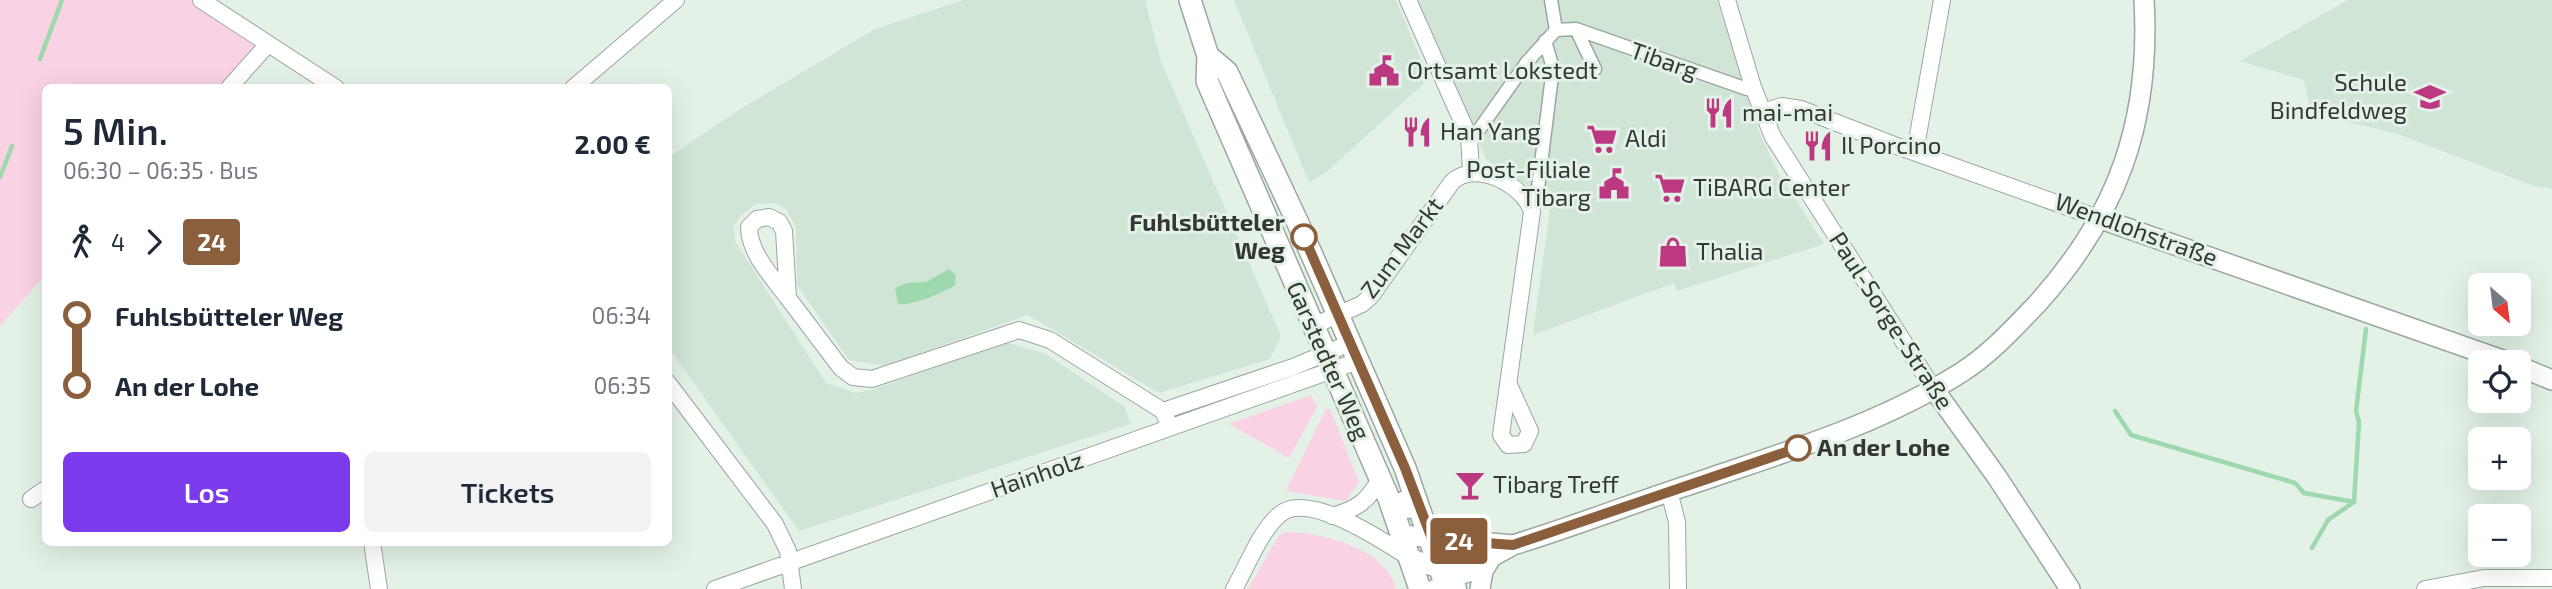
<!DOCTYPE html>
<html lang="de">
<meta charset="utf-8">
<style>
:root{--surface:#fff;--page:#f2f2f3;--text:#1f2937;--muted:#747a83;--accent:#7c3aed}
body{margin:0;font-family:"Exo 2",sans-serif;background:var(--page);color:var(--text);height:100vh;display:flex;flex-direction:column;font-size:26px;white-space:nowrap}
*{box-sizing:border-box;margin:0}
p{font-size:23px;color:var(--muted)}
.icon{flex:none;width:38px;height:38px;fill:none;stroke:currentColor;stroke-width:2;stroke-linecap:round;stroke-linejoin:round}
.map{position:relative;flex:1;overflow:hidden}
.panel{position:absolute;left:42px;top:84px;width:630px;height:462px;display:flex;flex-direction:column;background:var(--surface);border-radius:10px;box-shadow:0 7px 28px #0002}
.panel>*{flex:none}
.badge{padding:0 14px;border-radius:5px;font-size:24px;line-height:46px}
.needle{width:46px;rotate:152deg}
.fabs{position:absolute;left:2468px;top:273px;display:grid;gap:14px}
.fabs a{display:grid;place-items:center;width:63px;height:63px;border-radius:10px;background:var(--surface);box-shadow:0 7px 28px #0002;font-size:35px}
.map>.badge{position:absolute;translate:-50% -50%;box-shadow:0 0 0 4px #fff}
.legs{display:flex;align-items:center;gap:10px;height:77px;padding:0 21px;font-size:23px}
.legs p{margin-inline-start:auto}
.summary{display:flex;align-items:center;justify-content:space-between;height:119px;padding:0 21px}
h1{font-size:38px;font-weight:600;line-height:52px}
.button{display:flex;gap:14px;margin-top:auto;padding:14px 21px}
.button a{flex:1;height:80px;border-radius:10px;background:var(--accent);color:#fff;font-size:28px;font-weight:600;line-height:80px;text-align:center}
.button a+a{background:var(--page);color:var(--text)}
ul{padding:0 21px;list-style:none}
li{display:flex;align-items:center;gap:24px;height:70px;font-size:26px}
li i{display:grid;place-items:center;width:10px;height:100%;margin:0 9px;background:currentColor}
li i::after{content:'';width:18px;height:18px;margin:-9px;border:5px solid;border-radius:50%;background:var(--surface)}
li p{margin-inline-start:auto}
li:first-child i{background:linear-gradient(#0000 50%,currentColor 0)}
li:last-child i{background:linear-gradient(currentColor 50%,#0000 0)}
.map>svg:first-child{display:block}
</style>
<div class="map">
<svg width="2552" height="589" viewBox="0 0 2552 589">
<rect width="100%" height="100%" fill="#e3f1e6"/>
<path fill="#d0e5d5" d="M964 0H1145L1161 62 1281 336 1270 359 1159 393 1028 315 884 366 849 360 797 285 796 227 786 209 775 203 756 204 740 216 733 227 735 241 826 383 856 393 872 390 1005 342 1046 354 1125 407 1130 424 799 531 669 348 668 158 737 111 875 29Z
M1234 0H1396L1429 79 1325 173 1309 182Z
M1416 0H1717L1759 132 1779 174 1824 244 1677 291 1674 283 1533 335 1550 208 1525 184 1486 159Z
M2348 0H2552V188L2534 186 2398 134 2311 113 2304 80 2240 61Z"/>
<path fill="#f9d2e3" d="M0 0H191L259 46 222 87 46 88 45 275 0 326Z
M1311 395 1317 407 1289 458 1229 424Z
M1326 409H1330L1359 482 1346 501 1286 491Z
M1286 532C1323 533 1386 548 1396 589H1248L1279 535Z"/>
<path fill="#9dd9ac" d="M949 269 956 275 955 285C943 293 912 306 898 304L895 288 907 283 926 282Z"/>
<g fill="none" stroke-linecap="round" stroke-linejoin="round">
<path stroke="#9dd9ac" stroke-width="4.5" d="M40 59 62 0
M0 177 12 146
M2115 411 2131 435 2295 483 2304 493 2354 502
M2312 548 2328 520 2354 502 2359 422 2356 411 2366 329"/>
<g stroke="#9aa89d" stroke-width="15">
<path id="pedestrian" d="M1551 0 1556 30
M1576 29 1595 69
M1469 137 1476 134 1527 62 1556 30 1576 29 1747 89 1753 87
M1531 206 1537 196 1553 68 1545 41
M1407 496 1413 510 1408 512 1402 498Z
M1479 555 1480 558 1451 562 1450 560Z
M1429 589 1434 586 1435 589
M1460 589 1458 579 1479 572 1478 579"/>
</g>
<g stroke="#9aa89d" stroke-width="18">
<path id="minor" d="M201 0 336 88
M1408 0 1469 137 1471 171
M1727 0 1753 87 1773 137 1933 388
M229 88 268 44
M573 88 676 0
M1763 112 1782 106 1801 109 1894 145 2101 219
M1915 152 1942 0
M769 217 779 222 784 231 788 298C773 278 749 253 749 227L757 219Z
M788 298 841 368 853 377 872 379 1019 330 1050 340 1163 411 1170 427
M1313 326 1362 304 1371 296 1452 182C1476 159 1525 186 1532 212L1501 435 1508 445 1524 444 1530 431 1509 385
M668 383 775 524 788 551 793 589
M1163 411 1293 367 1350 343
M1669 491 1677 522 1678 589
M31 499 46 489
M1332 516C1357 509 1367 502 1380 479
M372 542 379 589
M715 589 1358 361
M1234 589C1246 568 1261 530 1279 515 1307 489 1383 541 1410 558
M2425 589 2484 578H2552"/>
</g>
<g stroke="#9aa89d" stroke-width="22">
<path id="tertiary" d="M2101 219 2508 362
M2518 366 2552 380
M1933 388 1997 477 2070 589
M1402 535 1513 545
M1410 558C1452 577 1475 567 1513 545 1575 526 1636 502 1698 482 1788 451 1881 424 1962 372 1990 354 2013 329 2036 305 2118 215 2151 121 2144 0
M1480 589 1483 571 1491 558"/>
</g>
<g stroke="#9aa89d" stroke-width="24">
<path id="secondary" d="M1190 0 1208 56 1207 81 1389 499 1420 589
M1208 56 1227 72 1297 221 1405 468 1447 589"/>
</g>
<use href="#pedestrian" stroke="#fff" stroke-width="12"/>
<use href="#minor" stroke="#fff" stroke-width="16"/>
<use href="#tertiary" stroke="#fff" stroke-width="19"/>
<use href="#secondary" stroke="#fff" stroke-width="21"/>
</g>
<g fill="none" stroke-linecap="round" stroke-linejoin="round">
<g stroke="#fff" stroke-width="16">
<path id="line-1" d="M1304 237 1405 468 1432 539 1513 545 1798 448"/>
</g>
<use href="#line-1" stroke="#8b5e3c" stroke-width="10"/>
</g>
<defs>
<g id="civic-bare" transform="scale(2.415)"><path d="M-.6-6.5H3V-4.5H.6V-3L4-1V1h2V6H-6V1h2V-1L-.6-3ZM-1.2 2.5V6h2.4V2.5Z" fill="#bc3981" stroke="#e3f1e6" stroke-width="2.5" paint-order="stroke"/></g>
<g id="school-bare" transform="scale(2.415)"><path d="M0-5L7-2L0 1L-7-2ZM-4 1L0 2.5L4 1V4Q0 6-4 4Z" fill="#bc3981" stroke="#e3f1e6" stroke-width="2.5" paint-order="stroke"/></g>
<g id="restaurant-bare" transform="scale(2.415)"><path d="M-5-6h1v4h1v-4h1v4h1v-4h1v5L-1.5 .5V6h-2V.5L-5-1ZM5-6V6H3V1.5H1.5Q1.5-4 5-6Z" fill="#bc3981" stroke="#e3f1e6" stroke-width="2.5" paint-order="stroke"/></g>
<g id="supermarket-bare" transform="scale(2.415)"><path d="M-6-5.5h2.5l.6 2H6L4.5 2H-2.5L-4.4-4H-6ZM-1.5 3.2a1.3 1.3 0 1 0 .1 0ZM3 3.2a1.3 1.3 0 1 0 .1 0Z" fill="#bc3981" stroke="#e3f1e6" stroke-width="2.5" paint-order="stroke"/></g>
<g id="shop-bare" transform="scale(2.415)"><path d="M-5-2.5h2.3a2.7 3.5 0 0 1 5.4 0H5L5.5 6h-11ZM-1.5-2.5h3a1.5 2.3 0 0 0-3 0Z" fill="#bc3981" stroke="#e3f1e6" stroke-width="2.5" paint-order="stroke"/></g>
<g id="bar-bare" transform="scale(2.415)"><path d="M-6-5H6L.8 .8V4.5H3.5V6h-7V4.5H-.8V.8Z" fill="#bc3981" stroke="#e3f1e6" stroke-width="2.5" paint-order="stroke"/></g>
</defs>
<g fill-rule="evenodd">
<use href="#civic-bare" x="1384" y="71"/>
<use href="#school-bare" x="2430" y="97"/>
<use href="#restaurant-bare" x="1719" y="113"/>
<use href="#restaurant-bare" x="1417" y="132"/>
<use href="#supermarket-bare" x="1602" y="139"/>
<use href="#restaurant-bare" x="1818" y="146"/>
<use href="#civic-bare" x="1614" y="184"/>
<use href="#supermarket-bare" x="1670" y="188"/>
<use href="#shop-bare" x="1673" y="252"/>
<use href="#bar-bare" x="1470" y="485"/>
</g>
<g fill="#fff" stroke="#8b5e3c" stroke-width="3.5">
<circle cx="1304" cy="237" r="12"/>
<circle cx="1798" cy="448" r="12"/>
</g>
<g text-anchor="middle" stroke-width="6" stroke-linejoin="round" paint-order="stroke">
<g font-size="24" fill="#333834" stroke="#e3f1e6">
<text transform="translate(1664 61) rotate(19)" y="8">Tibarg</text>
<text transform="translate(2136 230) rotate(20)" y="8">Wendlohstraße</text>
<text transform="translate(1402 248) rotate(-53)" y="8">Zum Markt</text>
<text transform="translate(1891 321) rotate(57)" y="8">Paul-Sorge-Straße</text>
<text transform="translate(1328 361) rotate(66)" y="8">Garstedter Weg</text>
<text transform="translate(1037 475) rotate(-19)" y="8">Hainholz</text>
</g>
<g font-size="24" fill="#333834" stroke="#e3f1e6" text-anchor="start">
<text x="1407" y="79">Ortsamt Lokstedt</text>
<text x="2407" y="91" text-anchor="end">Schule<tspan x="2407" dy="28">Bindfeldweg</tspan></text>
<text x="1742" y="121">mai-mai</text>
<text x="1440" y="140">Han Yang</text>
<text x="1625" y="147">Aldi</text>
<text x="1841" y="154">Il Porcino</text>
<text x="1591" y="178" text-anchor="end">Post-Filiale<tspan x="1591" dy="28">Tibarg</tspan></text>
<text x="1693" y="196">TiBARG Center</text>
<text x="1696" y="260">Thalia</text>
<text x="1493" y="493">Tibarg Treff</text>
</g>
<g font-size="24" font-weight="bold" fill="#333834" stroke="#e3f1e6" text-anchor="end">
<text x="1285" y="231">Fuhlsbütteler<tspan x="1285" dy="28">Weg</tspan></text>
<text x="1817" y="456" text-anchor="start">An der Lohe</text>
</g>
</g>
</svg>
<div class="fabs">
<a><svg class="needle" viewBox="-14 -14 28 28"><path d="M0-13l5 13h-10z" fill="#e53935"/><path d="M0 13l5-13h-10z" fill="#747a83"/></svg></a>
<a><svg class="icon" aria-label="locate" viewBox="0 0 24 24"><circle cx="12" cy="12" r="6"/><path d="M12 2v4M12 18v4M2 12h4M18 12h4"/></svg></a>
<a>+</a>
<a>−</a>
</div>
<b class="badge" style="left:1459px;top:541px;background:#8b5e3c;color:#fff">24</b>
<section class="panel">
<div class="summary"><div><h1>5 Min.</h1><p>06:30 – 06:35 · Bus</p></div><b>2.00 €</b></div>
<div class="legs"><svg class="icon" aria-label="walk" viewBox="0 0 24 24"><circle cx="13" cy="4" r="2"/><path d="M13 8l-2 6 4 7M11 14l-3 7M7 12l3-4h3l4 4"/></svg>4<svg class="icon" aria-label="forward" viewBox="0 0 24 24"><path d="M9 5l7 7-7 7"/></svg><b class="badge" style="background:#8b5e3c;color:#fff">24</b></div>
<ul>
<li><i style="color:#8b5e3c"></i><b>Fuhlsbütteler Weg</b><p>06:34</p></li>
<li><i style="color:#8b5e3c"></i><b>An der Lohe</b><p>06:35</p></li>
</ul>
<div class="button"><a>Los</a><a>Tickets</a></div>
</section>
</div>
